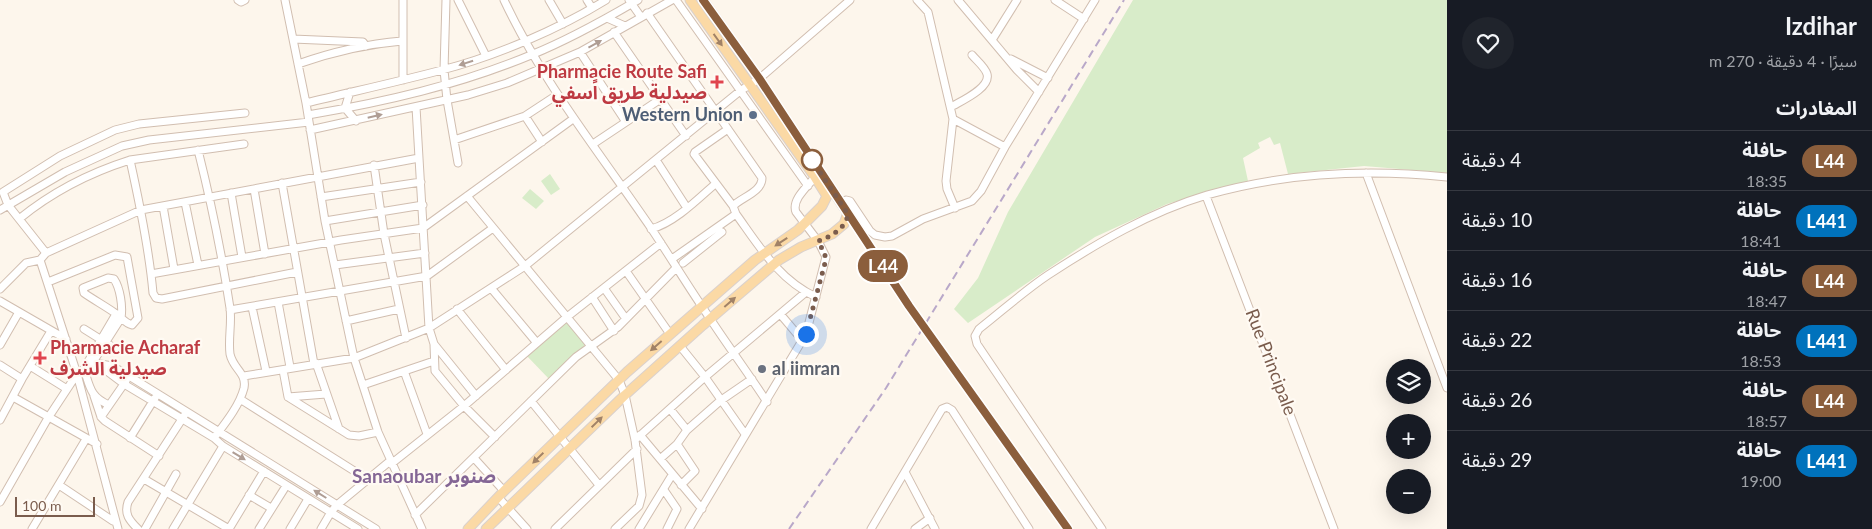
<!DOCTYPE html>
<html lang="ar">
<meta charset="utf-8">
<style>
:root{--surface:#171b24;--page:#20242c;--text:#f1f3f6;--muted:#9ea1a6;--line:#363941}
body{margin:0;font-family:Lato,"Noto Sans Arabic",sans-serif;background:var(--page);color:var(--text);direction:rtl;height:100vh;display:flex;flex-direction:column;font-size:19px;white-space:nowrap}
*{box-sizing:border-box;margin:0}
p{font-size:16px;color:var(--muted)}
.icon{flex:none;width:28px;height:28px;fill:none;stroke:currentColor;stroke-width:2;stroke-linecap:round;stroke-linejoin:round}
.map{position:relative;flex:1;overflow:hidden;direction:ltr}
.details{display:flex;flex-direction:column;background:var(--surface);width:425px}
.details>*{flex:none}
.badge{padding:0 10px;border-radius:16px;font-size:18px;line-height:32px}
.buttons{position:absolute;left:1386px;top:359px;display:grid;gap:10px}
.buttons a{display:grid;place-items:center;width:45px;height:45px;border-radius:50%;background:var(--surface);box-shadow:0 5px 20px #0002;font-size:25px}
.scale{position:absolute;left:15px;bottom:12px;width:80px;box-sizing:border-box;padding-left:5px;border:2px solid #7a5c4d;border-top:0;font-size:14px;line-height:18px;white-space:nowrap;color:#7a5c4d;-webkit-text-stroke:4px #fffaf3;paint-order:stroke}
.you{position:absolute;width:25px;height:25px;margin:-12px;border:4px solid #fff;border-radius:50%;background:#1a73e8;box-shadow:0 0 0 8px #1a73e833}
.map>.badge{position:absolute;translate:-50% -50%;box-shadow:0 0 0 2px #fff}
h2{padding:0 15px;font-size:19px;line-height:45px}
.round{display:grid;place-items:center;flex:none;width:52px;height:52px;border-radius:26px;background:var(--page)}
.overview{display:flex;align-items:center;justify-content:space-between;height:85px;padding:0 15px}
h1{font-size:24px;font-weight:700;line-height:38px}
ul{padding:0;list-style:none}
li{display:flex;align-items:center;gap:15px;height:60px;padding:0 15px;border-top:1px solid var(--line)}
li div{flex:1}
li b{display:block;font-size:19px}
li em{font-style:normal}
li .badge{min-width:55px;font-weight:700;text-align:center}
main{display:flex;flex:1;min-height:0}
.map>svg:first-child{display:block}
</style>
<main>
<section class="details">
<div class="overview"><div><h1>Izdihar</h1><p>سيرًا · 4 دقيقة · 270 m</p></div><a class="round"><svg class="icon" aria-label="heart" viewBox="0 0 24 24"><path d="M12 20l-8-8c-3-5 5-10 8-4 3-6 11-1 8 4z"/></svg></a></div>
<h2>المغادرات</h2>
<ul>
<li><span class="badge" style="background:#8b5e3c;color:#fff">L44</span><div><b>حافلة</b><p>18:35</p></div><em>4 دقيقة</em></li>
<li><span class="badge" style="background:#0072bc;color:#fff">L441</span><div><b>حافلة</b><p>18:41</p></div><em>10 دقيقة</em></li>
<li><span class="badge" style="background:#8b5e3c;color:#fff">L44</span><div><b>حافلة</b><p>18:47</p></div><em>16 دقيقة</em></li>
<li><span class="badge" style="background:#0072bc;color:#fff">L441</span><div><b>حافلة</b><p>18:53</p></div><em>22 دقيقة</em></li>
<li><span class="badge" style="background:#8b5e3c;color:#fff">L44</span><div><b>حافلة</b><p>18:57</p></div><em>26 دقيقة</em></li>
<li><span class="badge" style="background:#0072bc;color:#fff">L441</span><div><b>حافلة</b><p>19:00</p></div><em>29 دقيقة</em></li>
</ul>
</section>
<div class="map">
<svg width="1447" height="529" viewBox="0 0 1447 529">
<rect width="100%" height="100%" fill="#fdf6ec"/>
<path fill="#d8ecc9" d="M1133 0H1447V173L1364 166 1288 174 1280 143 1274 145 1270 137 1258 143 1260 148 1243 158 1248 181 1167 204 1095 237 968 323 954 309 978 278 1008 212Z
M550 174 560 189 551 195 541 181Z
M530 189 544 201 536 209 522 198Z
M568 319 586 344 550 380 526 355Z"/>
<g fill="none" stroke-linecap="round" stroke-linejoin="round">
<g stroke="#d1beb0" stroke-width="9">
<path id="minor" d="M238 0 241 2 245 0
M285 0 306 103 325 221 354 358 378 432 422 529
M446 0 444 70 447 100 458 163
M458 0 486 56
M504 0C543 83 600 153 651 228 671 258 689 288 709 317 728 346 748 373 767 402
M549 0 563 24
M587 0 592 8
M629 0 641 17
M676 0 808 186
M917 0 928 12 953 119 1005 147
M958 0 1017 70 1039 92
M1055 0 1084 19
M647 13 762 178C762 192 742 197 733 206
M607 18 625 26
M614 32 686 136
M293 39 363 42 366 46
M992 40 1017 0
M580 52 626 122
M1011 59 1048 78
M298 64C332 52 366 44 402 41
M403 80V0
M350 92 345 108 356 121
M306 103C351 92 397 82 442 70 496 56 559 29 606 0
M416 107 429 328 434 344 435 371 464 406 495 437
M951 107C961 101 991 88 987 74 985 67 977 61 972 55
M308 115C384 102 459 85 531 55 568 40 604 20 638 0
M525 116 542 142
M953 119 946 181 947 189 955 208
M728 129 695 152 694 154 733 206 736 214C759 246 779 280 816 297
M310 130 468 95 507 83 580 52 672 0
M454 140 525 116 557 95
M593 144 659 100
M198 150C211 202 222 255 230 308 232 323 228 339 230 354 233 369 247 373 244 388 240 404 227 421 217 434
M130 160C140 205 149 248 153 293L156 298 162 299 297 272
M656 160 687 208
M374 165 384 234 406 338
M1366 173 1447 388
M282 183 314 364
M254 189 265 254
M231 193 242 257
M467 196 619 380 625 395 635 440 642 495 639 506 615 529
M1206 196 1334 529
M321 197 421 182
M185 202 198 265
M841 203 846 200 850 201 870 231 875 235 885 237 892 236 923 219 972 201 981 191 1005 147 1095 0
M163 206 174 269
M0 210 65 172 122 146 149 140 309 122
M19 219C52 192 89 173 130 160L244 144
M325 221 423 205
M651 229C674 223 698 199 715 184
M46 253 8 205 3 192 60 156 115 130 139 124 245 113
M672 259 736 214
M40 260 77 374 118 529
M683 263 722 232
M335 265 425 253
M626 271 670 334
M151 274 341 240 423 228 573 119
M48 282 115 255 127 257 138 318 132 325C125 323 121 317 115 313 105 306 94 300 84 293L83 288 108 278 114 279C120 288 123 306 121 318L91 365
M491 288 537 343
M604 288 626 319
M0 289 26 263 40 260 46 253 141 210 419 158
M592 297 614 331
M0 301 66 339
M278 302 290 367
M252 307 266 371
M457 309 506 370
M230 310 427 276 493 228
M781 315 803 341
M346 321 399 309
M84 329 116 349
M434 344 476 396
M0 345 19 312
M680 346 705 377 745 434
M96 363 124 384 214 438 223 446 358 529
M316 363 339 429
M0 365 22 379
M86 365 116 314
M30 366 67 389
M84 369C90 387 90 397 109 405
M283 370 288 397 349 435 359 436 378 432
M404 371 427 434
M244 376 354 358 429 328 525 266 740 91 759 79 850 0
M363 385 434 361
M94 396 101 417 105 421 159 456
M13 397 97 444
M288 397 326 394
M240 399 367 479
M531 401 599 485
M670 409 687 430
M101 417 126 381
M0 420 22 379 51 331
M640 435 702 509
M130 438 155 398
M635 440 705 377 806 292
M677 444 695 471 681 485
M474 458 504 491
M660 459 677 444 687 430 720 401 752 379
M391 464 464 406 567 317 661 243
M905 472 935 529
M144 479 229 529 264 471
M59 485 113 521
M664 490 677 509 667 529
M249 495 271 508
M498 497 527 529
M0 502 48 418 77 374 95 363 112 366 129 376 376 529
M415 515 576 357 618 327 676 268
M32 529 86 439
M138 529C129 520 124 514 128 502L184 416
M145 529 176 474
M173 529 223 446
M259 529 286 486
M290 529 308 499
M321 529 331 512 337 505 390 461
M555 529 637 449
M639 529 672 475
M689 529 806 334 826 257 818 241 796 212C791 200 808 186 815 177
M871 529 942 409 947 407 952 410 1029 529
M915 529 930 518
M1102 529 977 344 975 336 979 329C1002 311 1024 291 1048 275 1097 243 1150 212 1207 195 1284 173 1367 169 1447 177"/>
</g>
<g stroke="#dad1cd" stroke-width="11">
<path id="major" d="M468 529 504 491 627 372 755 260 798 230 822 206 827 196 815 177 690 0
M486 529 625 395 703 325 779 260 801 247 832 234 844 224 848 213 841 203 759 79 703 0"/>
</g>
<use href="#minor" stroke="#fff" stroke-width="7"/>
<use href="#major" stroke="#fbd9a5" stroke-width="9"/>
<path stroke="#b9a8c9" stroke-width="2" stroke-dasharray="8 5" stroke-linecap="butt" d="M789 529 886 388 1124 0"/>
</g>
<defs><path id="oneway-solid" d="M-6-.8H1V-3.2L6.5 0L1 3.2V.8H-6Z" transform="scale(1.25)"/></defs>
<g fill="#a18267">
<use href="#oneway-solid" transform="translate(718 40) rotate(54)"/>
<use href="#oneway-solid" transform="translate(781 242) rotate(147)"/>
<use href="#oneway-solid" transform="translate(730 302) rotate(-41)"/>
<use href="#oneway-solid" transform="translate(656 346) rotate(139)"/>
<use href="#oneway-solid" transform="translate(597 422) rotate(-44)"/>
<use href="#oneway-solid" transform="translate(538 458) rotate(136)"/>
</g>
<g fill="#af9d94">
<use href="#oneway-solid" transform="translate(595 44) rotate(-29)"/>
<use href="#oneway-solid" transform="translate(466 63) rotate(162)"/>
<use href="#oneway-solid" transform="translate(375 116) rotate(-13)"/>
<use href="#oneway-solid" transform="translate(239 456) rotate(31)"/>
<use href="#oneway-solid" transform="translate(320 494) rotate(-148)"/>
</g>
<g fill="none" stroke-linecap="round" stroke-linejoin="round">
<g stroke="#fff" stroke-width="11">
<path id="line" d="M703 0 759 78 909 306 1068 529"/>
</g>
<use href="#line" stroke="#8b5e3c" stroke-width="8"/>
<path stroke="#7a5c4d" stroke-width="5" stroke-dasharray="0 9" d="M806 334 825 263V254L818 241C831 237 846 228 848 214L810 157 812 160"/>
</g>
<g fill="#e0444e" stroke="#fffaf3" stroke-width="2">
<path d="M714.5 74.5h5v5h5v5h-5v5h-5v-5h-5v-5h5z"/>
<path d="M37.5 350.5h5v5h5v5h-5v5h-5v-5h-5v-5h5z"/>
</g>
<circle fill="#5c6f8a" stroke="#fffaf3" stroke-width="2" cx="753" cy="115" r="5"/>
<circle fill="#fff" stroke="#8b5e3c" stroke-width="2.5" cx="812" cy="160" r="10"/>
<circle fill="#6b7280" stroke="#fffaf3" stroke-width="2" cx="762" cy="369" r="5"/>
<g text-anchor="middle" stroke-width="4.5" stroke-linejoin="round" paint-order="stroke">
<g font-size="18" font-weight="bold" fill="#be3a42" stroke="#fffaf3" text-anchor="end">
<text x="707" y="78">Pharmacie Route Safi<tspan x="707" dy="21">صيدلية طريق اًسفي</tspan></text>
<text x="50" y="354" text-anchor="start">Pharmacie Acharaf<tspan x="50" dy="21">صيدلية الشرف</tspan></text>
</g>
<g font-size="18" font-weight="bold" fill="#4e5e75" stroke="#fffaf3" text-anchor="end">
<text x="743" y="121">Western Union</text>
</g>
<g font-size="18" fill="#7a5c4d" stroke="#fffaf3">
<text transform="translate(1271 362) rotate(69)" y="6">Rue Principale</text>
</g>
<g font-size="18" font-weight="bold" fill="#5b616d" stroke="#fffaf3" text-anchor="start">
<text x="772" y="375">al iimran</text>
</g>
<g font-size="19" font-weight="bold" fill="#846695" stroke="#fffaf3">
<text x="424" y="483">Sanaoubar صنوبر</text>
</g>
</g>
</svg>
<div class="buttons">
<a><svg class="icon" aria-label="layers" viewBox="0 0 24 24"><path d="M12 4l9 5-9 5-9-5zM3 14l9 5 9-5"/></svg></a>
<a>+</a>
<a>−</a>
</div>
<div class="scale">100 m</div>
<div class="you" style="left:806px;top:334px"></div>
<b class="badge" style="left:883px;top:266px;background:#8b5e3c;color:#fff">L44</b>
</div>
</main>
